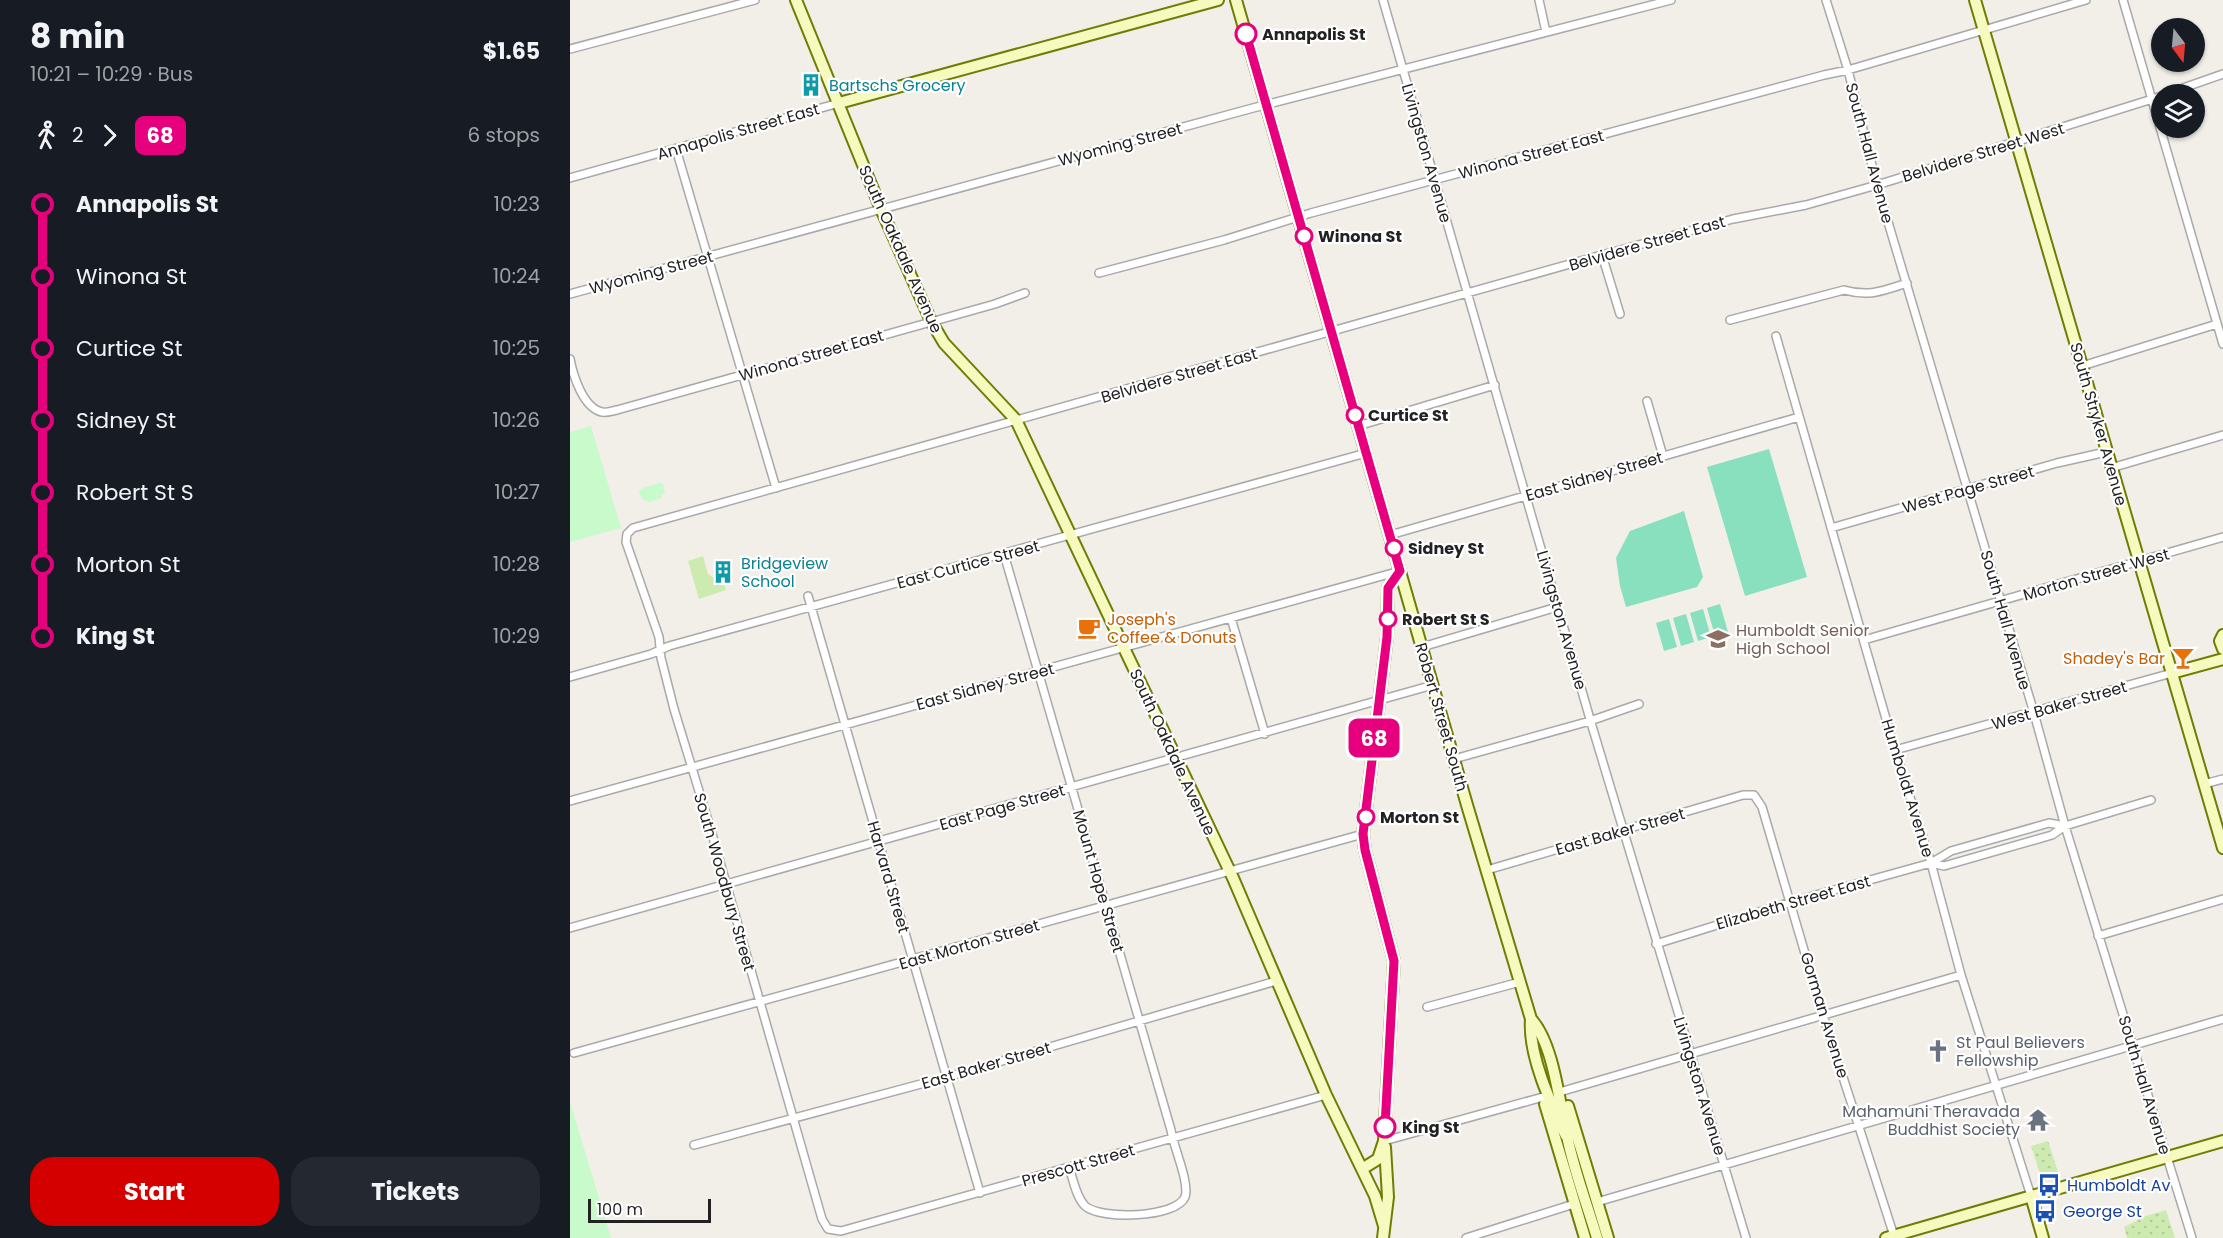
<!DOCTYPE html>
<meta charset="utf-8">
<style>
:root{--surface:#171b24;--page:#242831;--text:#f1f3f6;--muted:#9ea1a6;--accent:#d40000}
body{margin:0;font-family:Poppins,sans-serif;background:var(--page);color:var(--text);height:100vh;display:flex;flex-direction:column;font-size:22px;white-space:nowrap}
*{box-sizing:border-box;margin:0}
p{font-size:20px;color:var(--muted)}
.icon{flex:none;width:33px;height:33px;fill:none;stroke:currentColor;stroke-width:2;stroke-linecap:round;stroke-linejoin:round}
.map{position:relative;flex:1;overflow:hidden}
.panel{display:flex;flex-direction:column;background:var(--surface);width:570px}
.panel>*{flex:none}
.badge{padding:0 12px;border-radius:9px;font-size:21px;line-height:39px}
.needle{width:39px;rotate:164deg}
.tools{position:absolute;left:1581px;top:18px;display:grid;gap:12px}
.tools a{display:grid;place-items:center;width:54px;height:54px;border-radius:50%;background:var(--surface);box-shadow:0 2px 4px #0004;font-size:30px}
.scale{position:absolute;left:18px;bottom:15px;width:123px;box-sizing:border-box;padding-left:6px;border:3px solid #222;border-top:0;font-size:16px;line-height:21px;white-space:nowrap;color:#222;-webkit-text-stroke:4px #fff;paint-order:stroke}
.map>.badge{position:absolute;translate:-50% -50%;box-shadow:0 0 0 3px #fff}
.legs{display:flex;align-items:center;gap:9px;height:66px;padding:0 30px;font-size:20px}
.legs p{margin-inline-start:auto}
.headline{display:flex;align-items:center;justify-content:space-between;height:102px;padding:0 30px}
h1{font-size:33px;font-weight:700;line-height:45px}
.cta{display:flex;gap:12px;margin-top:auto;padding:12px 30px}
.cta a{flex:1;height:69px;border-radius:24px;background:var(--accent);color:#fff;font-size:24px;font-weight:700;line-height:69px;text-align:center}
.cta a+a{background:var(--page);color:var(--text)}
ul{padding:0 30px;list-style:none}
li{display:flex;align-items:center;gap:21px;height:72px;font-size:22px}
li i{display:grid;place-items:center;width:9px;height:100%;margin:0 8px;background:currentColor}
li i::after{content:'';width:15px;height:15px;margin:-8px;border:4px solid;border-radius:50%;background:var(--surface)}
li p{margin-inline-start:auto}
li:first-child i{background:linear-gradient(#0000 50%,currentColor 0)}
li:last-child i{background:linear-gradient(currentColor 50%,#0000 0)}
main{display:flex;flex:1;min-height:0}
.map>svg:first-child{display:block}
</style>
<main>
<section class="panel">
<div class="headline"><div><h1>8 min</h1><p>10:21 – 10:29 · Bus</p></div><b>$1.65</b></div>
<div class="legs"><svg class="icon" aria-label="walk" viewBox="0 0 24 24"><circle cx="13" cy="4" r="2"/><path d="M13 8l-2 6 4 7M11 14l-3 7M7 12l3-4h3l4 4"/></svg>2<svg class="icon" aria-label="forward" viewBox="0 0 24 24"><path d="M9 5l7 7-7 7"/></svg><b class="badge" style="background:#e6007e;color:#fff">68</b><p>6 stops</p></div>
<ul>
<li><i style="color:#e6007e"></i><b>Annapolis St</b><p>10:23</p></li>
<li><i style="color:#e6007e"></i><span>Winona St</span><p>10:24</p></li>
<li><i style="color:#e6007e"></i><span>Curtice St</span><p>10:25</p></li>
<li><i style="color:#e6007e"></i><span>Sidney St</span><p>10:26</p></li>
<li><i style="color:#e6007e"></i><span>Robert St S</span><p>10:27</p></li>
<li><i style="color:#e6007e"></i><span>Morton St</span><p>10:28</p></li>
<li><i style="color:#e6007e"></i><b>King St</b><p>10:29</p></li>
</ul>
<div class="cta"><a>Start</a><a>Tickets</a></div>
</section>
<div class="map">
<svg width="1653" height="1238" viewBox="0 0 1653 1238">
<defs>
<pattern id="grass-dots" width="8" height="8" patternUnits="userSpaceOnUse" patternTransform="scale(1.5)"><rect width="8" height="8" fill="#cdebb0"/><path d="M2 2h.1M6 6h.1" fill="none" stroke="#b0c997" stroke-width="1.8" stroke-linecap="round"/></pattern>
</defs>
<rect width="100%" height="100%" fill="#f2efe9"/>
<path fill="url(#grass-dots)" d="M1478 1141 1489 1175 1472 1180 1461 1146Z
M1596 1210 1605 1238H1557L1554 1227 1576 1216Z"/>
<path fill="#c8facc" d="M21 426 51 528 0 542V432Z
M90 483 93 484 95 493 91 495 92 498 79 502 72 499 69 492 72 488Z
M0 1102 41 1238H0Z"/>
<path fill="#cdebb0" d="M133 556 138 574 146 579 152 577 156 590 129 599 118 561Z"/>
<path fill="#88e0be" d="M1199 449 1237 577 1175 596 1137 467Z
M1114 511 1133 577 1127 587 1056 607 1050 586 1046 558 1060 531Z
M1150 604 1158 632 1145 636 1137 608Z
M1133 609 1141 637 1128 641 1120 613Z
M1116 614 1124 642 1111 646 1103 618Z
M1099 619 1107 647 1094 651 1086 623Z"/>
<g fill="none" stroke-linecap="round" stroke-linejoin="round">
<g stroke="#a9a9a9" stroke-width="10">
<path id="street" d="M813 0 1022 726 1176 1238
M969 0 976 32
M1256 0 1278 70 1307 185 1464 713 1495 826 1622 1238
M1553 0 1653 344
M0 49 185 0
M1596 94 1653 74
M106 149 206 488
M0 178 269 103
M1032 255 1050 314
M529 273 654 240 741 213 1254 75 1278 70 1516 0
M0 294 683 108 1101 0
M1160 320 1274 290C1299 297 1313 291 1337 283
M1206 336 1325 750 1361 863 1391 975 1461 1196
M0 359C3 375 13 408 32 412 36 413 42 411 47 410L425 304 455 293
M1512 366 1647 324
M1077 401 1093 456
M788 426 925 385
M1541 468 1653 435
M1261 528 1487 463 1536 452
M820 535 1229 417
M434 554 601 1130C603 1146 620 1183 615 1197 606 1218 531 1220 515 1206 506 1197 503 1179 499 1167
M238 596 410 1193
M661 618 695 734
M1294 640 1653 537
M852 647 987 607
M0 677 81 654 99 646 796 453
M1325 750 1602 673
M884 759 1020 721 1069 704
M1634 784 1653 779
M0 801 830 571
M1361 863 1374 866 1482 835 1495 826 1581 800
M917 870 1173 795H1184L1192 807 1253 1015 1324 1236
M0 928 863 685
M1528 936 1653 899
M1086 944 1221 902 1361 863 1381 851 1479 823 1495 826
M857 1007 950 982
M4 1053 793 834
M993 1091 1391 975
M756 1095 271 1231 258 1229 252 1219 140 827 104 709 91 658 89 637 56 542 57 534 63 528 1032 255 1163 219 1236 205 1307 185 1592 96
M814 1141 973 1097
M124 1145 377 1077 706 981
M1027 1202 1653 1019
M896 1238 1004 1204"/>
</g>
<g stroke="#707d05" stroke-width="14">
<path id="secondary" d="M226 0 311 209 361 321 374 343 446 420 663 878 756 1095 805 1196 814 1226
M666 0 897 805 961 1019C958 1055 981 1104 996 1136
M1405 0 1653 848
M269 103 648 0
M1653 635 1650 641 1653 649
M1602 673 1653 659
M961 1019C984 1044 989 1103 997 1136 1004 1171 1017 1204 1027 1238
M975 1104 1015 1238
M998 1106 1038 1238
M792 1169 808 1159 814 1141 824 961 795 850 793 834 817 637 818 588 830 571
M1461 1196 1473 1238
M813 1238 818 1197 815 1147
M1316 1238 1653 1141"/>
</g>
<use href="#street" stroke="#fff" stroke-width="7"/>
<use href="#secondary" stroke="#f7fabf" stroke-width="10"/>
</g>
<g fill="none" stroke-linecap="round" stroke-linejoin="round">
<g stroke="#fff" stroke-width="14">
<path id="line-1" d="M676 34 830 571 818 588 817 637 793 834 795 850 824 961 815 1127"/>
</g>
<use href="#line-1" stroke="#e6007e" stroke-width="9"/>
</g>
<defs>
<g id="building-bare" transform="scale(1.8)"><path d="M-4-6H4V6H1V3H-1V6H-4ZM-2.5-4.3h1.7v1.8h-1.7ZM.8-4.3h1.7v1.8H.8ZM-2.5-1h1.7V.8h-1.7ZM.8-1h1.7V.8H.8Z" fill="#0f9aa8" stroke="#fff" stroke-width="2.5" paint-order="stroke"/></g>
<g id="cafe-bare" transform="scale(1.8)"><path d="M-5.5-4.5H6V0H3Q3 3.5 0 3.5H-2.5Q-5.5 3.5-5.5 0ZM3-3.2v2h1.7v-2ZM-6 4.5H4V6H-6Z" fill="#e8710a" stroke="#fff" stroke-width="2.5" paint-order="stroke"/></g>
<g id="school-bare" transform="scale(1.8)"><path d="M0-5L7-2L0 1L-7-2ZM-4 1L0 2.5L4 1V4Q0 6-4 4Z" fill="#8d6e63" stroke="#fff" stroke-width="2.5" paint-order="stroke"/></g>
<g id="bar-bare" transform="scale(1.8)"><path d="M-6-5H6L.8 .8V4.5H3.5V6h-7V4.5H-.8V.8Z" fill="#e8710a" stroke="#fff" stroke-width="2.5" paint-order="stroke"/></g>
<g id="church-bare" transform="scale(1.8)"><path d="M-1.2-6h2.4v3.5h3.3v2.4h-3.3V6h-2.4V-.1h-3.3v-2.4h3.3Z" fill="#6b7280" stroke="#fff" stroke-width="2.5" paint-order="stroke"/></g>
<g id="temple-bare" transform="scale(1.8)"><path d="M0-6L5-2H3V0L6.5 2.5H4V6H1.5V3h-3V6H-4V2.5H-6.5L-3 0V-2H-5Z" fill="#6b7280" stroke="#fff" stroke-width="2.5" paint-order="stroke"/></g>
<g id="bus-bare" transform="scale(1.8)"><path d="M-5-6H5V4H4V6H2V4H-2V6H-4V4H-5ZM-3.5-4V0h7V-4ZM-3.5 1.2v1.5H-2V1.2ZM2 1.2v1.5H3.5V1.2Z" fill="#1a4fb4" stroke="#fff" stroke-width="2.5" paint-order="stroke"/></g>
</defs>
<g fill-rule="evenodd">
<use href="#building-bare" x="241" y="85"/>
<use href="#building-bare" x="153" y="572"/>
<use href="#cafe-bare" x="519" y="628"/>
<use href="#school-bare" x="1148" y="639"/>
<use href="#bar-bare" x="1613" y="658"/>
<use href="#church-bare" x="1368" y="1051"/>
<use href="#temple-bare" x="1468" y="1120"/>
<use href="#bus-bare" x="1479" y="1185"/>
<use href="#bus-bare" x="1475" y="1211"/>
</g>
<g fill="#fff" stroke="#e6007e" stroke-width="3">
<circle cx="676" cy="34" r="10"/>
<circle cx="734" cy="236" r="8"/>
<circle cx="785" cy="415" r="8"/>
<circle cx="824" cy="548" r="8"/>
<circle cx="818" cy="619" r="8"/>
<circle cx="796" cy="817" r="8"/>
<circle cx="815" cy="1127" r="10"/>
</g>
<g text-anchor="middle" stroke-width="4.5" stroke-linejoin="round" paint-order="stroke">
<g font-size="16" font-weight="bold" fill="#222" stroke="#fff" text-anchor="start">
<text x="692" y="40">Annapolis St</text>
<text x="748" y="242">Winona St</text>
<text x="798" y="421">Curtice St</text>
<text x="838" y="554">Sidney St</text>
<text x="832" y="625">Robert St S</text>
<text x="810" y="823">Morton St</text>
<text x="832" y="1133">King St</text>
</g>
<g font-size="16" fill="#0d838f" stroke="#fff" text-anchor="start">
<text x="259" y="91">Bartschs Grocery</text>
<text x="171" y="569">Bridgeview<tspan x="171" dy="18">School</tspan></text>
</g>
<g font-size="16" fill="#222" stroke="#fff">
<text transform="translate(168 131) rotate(-16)" y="6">Annapolis Street East</text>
<text transform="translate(550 144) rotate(-15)" y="6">Wyoming Street</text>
<text transform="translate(1413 152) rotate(-17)" y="6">Belvidere Street West</text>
<text transform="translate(857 153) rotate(74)" y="6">Livingston Avenue</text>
<text transform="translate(1300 153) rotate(75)" y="6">South Hall Avenue</text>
<text transform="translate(961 154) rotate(-15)" y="6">Winona Street East</text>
<text transform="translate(1077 243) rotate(-16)" y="6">Belvidere Street East</text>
<text transform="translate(331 249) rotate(66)" y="6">South Oakdale Avenue</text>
<text transform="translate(81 272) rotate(-15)" y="6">Wyoming Street</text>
<text transform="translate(241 355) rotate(-16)" y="6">Winona Street East</text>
<text transform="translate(609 375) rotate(-16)" y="6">Belvidere Street East</text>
<text transform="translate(1529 424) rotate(74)" y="6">South Stryker Avenue</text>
<text transform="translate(1024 476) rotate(-16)" y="6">East Sidney Street</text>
<text transform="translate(1398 489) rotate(-16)" y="6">West Page Street</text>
<text transform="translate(398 564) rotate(-15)" y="6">East Curtice Street</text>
<text transform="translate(1526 574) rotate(-16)" y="6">Morton Street West</text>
<text transform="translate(992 620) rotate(74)" y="6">Livingston Avenue</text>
<text transform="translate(1436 620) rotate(74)" y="6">South Hall Avenue</text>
<text transform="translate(415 686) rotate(-15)" y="6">East Sidney Street</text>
<text transform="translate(1489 705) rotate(-16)" y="6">West Baker Street</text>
<text transform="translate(872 717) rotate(74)" y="6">Robert Street South</text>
<text transform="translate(603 752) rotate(65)" y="6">South Oakdale Avenue</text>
<text transform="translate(1338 788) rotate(73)" y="6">Humboldt Avenue</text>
<text transform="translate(432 807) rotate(-16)" y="6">East Page Street</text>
<text transform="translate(1050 831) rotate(-16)" y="6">East Baker Street</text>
<text transform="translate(319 877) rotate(74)" y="6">Harvard Street</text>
<text transform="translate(529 881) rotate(74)" y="6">Mount Hope Street</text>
<text transform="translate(155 882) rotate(74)" y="6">South Woodbury Street</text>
<text transform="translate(1223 902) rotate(-16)" y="6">Elizabeth Street East</text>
<text transform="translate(399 944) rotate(-16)" y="6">East Morton Street</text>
<text transform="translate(1255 1015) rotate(73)" y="6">Gorman Avenue</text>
<text transform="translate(416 1065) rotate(-16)" y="6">East Baker Street</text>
<text transform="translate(1575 1085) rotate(73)" y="6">South Hall Avenue</text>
<text transform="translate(1130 1086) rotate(73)" y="6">Livingston Avenue</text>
<text transform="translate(508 1165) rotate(-16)" y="6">Prescott Street</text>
</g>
<g font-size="16" fill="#c56008" stroke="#fff" text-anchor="start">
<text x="537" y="625">Joseph's<tspan x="537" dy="18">Coffee &amp; Donuts</tspan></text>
<text x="1595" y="664" text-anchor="end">Shadey's Bar</text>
</g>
<g font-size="16" fill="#785e54" stroke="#fff" text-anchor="start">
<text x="1166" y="636">Humboldt Senior<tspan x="1166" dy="18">High School</tspan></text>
</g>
<g font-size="16" fill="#5b616d" stroke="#fff" text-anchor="start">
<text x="1386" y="1048">St Paul Believers<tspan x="1386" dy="18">Fellowship</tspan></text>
<text x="1450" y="1117" text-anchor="end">Mahamuni Theravada<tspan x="1450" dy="18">Buddhist Society</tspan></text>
</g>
<g font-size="16" fill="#164399" stroke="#fff" text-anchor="start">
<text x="1497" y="1191">Humboldt Av</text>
<text x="1493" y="1217">George St</text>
</g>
</g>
</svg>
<div class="tools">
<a><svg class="needle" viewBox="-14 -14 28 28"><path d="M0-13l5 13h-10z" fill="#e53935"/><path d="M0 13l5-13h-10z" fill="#9ea1a6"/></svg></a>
<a><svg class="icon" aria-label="layers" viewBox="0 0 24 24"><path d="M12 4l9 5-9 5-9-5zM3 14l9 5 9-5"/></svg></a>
</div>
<div class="scale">100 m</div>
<b class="badge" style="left:804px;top:738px;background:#e6007e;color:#fff">68</b>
</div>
</main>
